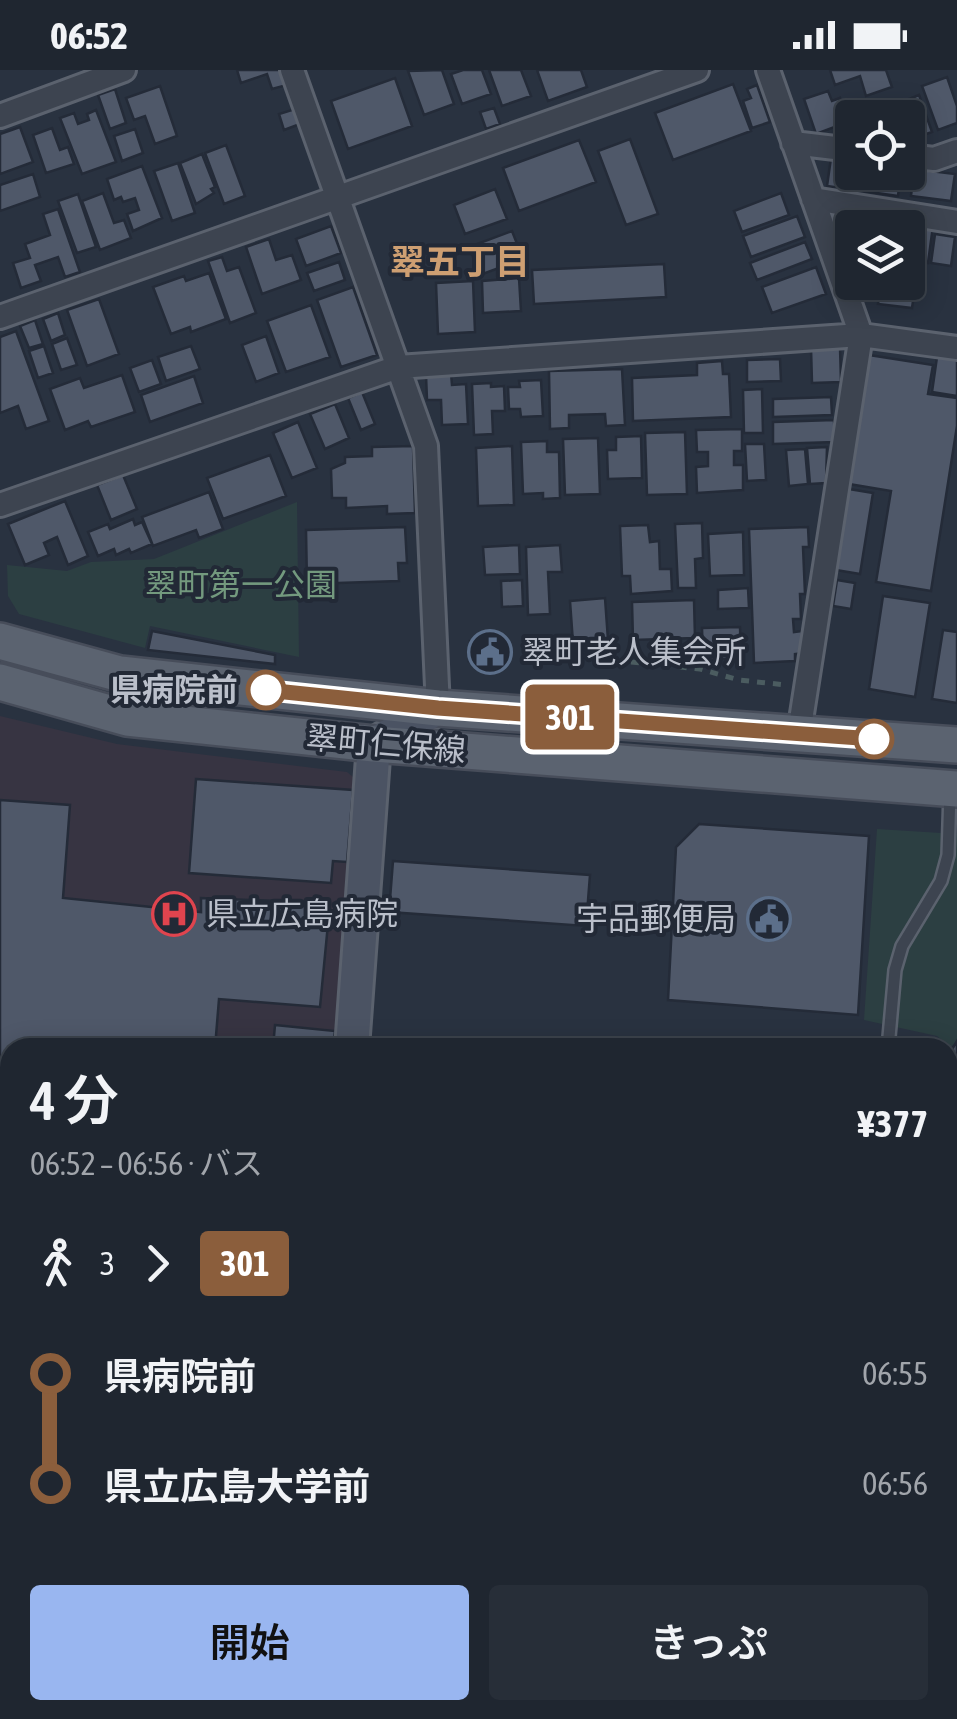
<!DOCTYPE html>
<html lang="ja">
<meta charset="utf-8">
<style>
:root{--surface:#1f2630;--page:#272e38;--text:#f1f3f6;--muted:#a1a5ab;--line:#3c434c;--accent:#99b6f0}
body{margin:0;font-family:"Asap Condensed","Noto Sans JP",sans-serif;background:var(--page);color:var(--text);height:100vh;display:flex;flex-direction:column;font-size:38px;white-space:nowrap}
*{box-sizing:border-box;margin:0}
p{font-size:32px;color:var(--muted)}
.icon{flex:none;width:55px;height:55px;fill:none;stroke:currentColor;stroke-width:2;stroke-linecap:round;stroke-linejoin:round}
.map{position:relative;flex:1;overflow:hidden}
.sheet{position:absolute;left:0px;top:968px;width:958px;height:682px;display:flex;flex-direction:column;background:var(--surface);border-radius:30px 30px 0 0;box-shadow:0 5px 25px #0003,0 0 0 2px var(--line)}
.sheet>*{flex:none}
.badge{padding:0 20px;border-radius:8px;font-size:35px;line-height:65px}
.fabs{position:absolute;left:835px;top:30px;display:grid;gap:20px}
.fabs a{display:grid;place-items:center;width:90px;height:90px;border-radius:10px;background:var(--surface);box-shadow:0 5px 25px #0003,0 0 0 2px var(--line);font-size:50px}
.map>.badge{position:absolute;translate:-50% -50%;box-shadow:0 0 0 5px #fff}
.legs{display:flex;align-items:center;gap:15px;height:110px;padding:0 30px;font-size:32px}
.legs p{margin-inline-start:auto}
.overview{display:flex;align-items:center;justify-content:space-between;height:170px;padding:0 30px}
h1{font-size:55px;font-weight:600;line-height:75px}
.primary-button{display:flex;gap:20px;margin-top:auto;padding:20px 30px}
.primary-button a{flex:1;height:115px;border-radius:10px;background:var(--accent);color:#111;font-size:40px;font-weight:600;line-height:115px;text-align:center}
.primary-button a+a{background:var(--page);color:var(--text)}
ul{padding:0 30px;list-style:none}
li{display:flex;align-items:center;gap:35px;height:110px;font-size:38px}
li i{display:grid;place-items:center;width:15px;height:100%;margin:0 12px;background:currentColor}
li i::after{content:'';width:25px;height:25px;margin:-12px;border:8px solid;border-radius:50%;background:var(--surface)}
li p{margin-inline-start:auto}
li:first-child i{background:linear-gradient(#0000 50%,currentColor 0)}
li:last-child i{background:linear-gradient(currentColor 50%,#0000 0)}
.status{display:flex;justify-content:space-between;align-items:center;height:70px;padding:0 50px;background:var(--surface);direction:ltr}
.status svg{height:28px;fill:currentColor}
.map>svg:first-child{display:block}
</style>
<div class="status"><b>06:52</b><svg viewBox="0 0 49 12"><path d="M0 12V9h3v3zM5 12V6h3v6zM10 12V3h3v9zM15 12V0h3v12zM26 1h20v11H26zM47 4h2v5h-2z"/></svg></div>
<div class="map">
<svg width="957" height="1649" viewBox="0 0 957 1649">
<rect width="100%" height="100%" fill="#293240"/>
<path fill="#373442" d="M0 646 117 674 347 702 358 711 336 977 10 978V1138L0 1137Z"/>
<path fill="#2c3f42" d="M297 432 299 587 150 556 145 578 19 544 8 526 7 495 67 501 91 492 154 489Z
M877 759 957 764V971L951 977 937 966 864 950Z"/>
<path fill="#4f5869" stroke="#242b38" stroke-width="2.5" d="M237 0H282L287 15 272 19 267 4 241 13Z
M442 0 454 34 424 45 408 1Z
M463 0H482L491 24 462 34 451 4Z
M489 0H521L531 26 502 36Z
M537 0H581L587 17 548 31Z
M830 0H886L892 17 866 26 860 6 835 15Z
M947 7 957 36V53L938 60 922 16Z
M395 8 412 56 348 79 331 31Z
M733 14 751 61 673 90 655 43Z
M757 15 770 52 752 58 743 31 751 28 747 19Z
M160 16 177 66 155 74 145 46 134 50 126 28Z
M115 19 126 53 110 59 98 25Z
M828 21 832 31 840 28 846 46 838 48 840 55 816 64 804 29Z
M919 25 932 62 915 68 902 32Z
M494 38 500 54 486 59 480 42Z
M295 39 300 54 284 60 279 44Z
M96 40 116 92 82 104 60 48 74 43 78 54 89 50 87 44Z
M20 57 33 92 0 104V64Z
M52 58 60 80 68 77 74 94 46 103 33 65Z
M135 59 143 83 122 91 114 66Z
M630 69 658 144 626 155 598 81Z
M579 70 596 112 519 141 503 98Z
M226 75 245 126 224 134 205 83Z
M202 84 215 117 211 119 214 123 196 134 180 93Z
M831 88 852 92V102H901L898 126 827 116Z
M178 93 195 143 172 151 154 101Z
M142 96 162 148 133 161 127 144 139 140 135 128 123 132 121 127 114 130 107 109Z
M914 99 955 104 951 131 911 126Z
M33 104 40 127 0 141V115Z
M495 119 507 149 465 164 454 135Z
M103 123 114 153 124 150 131 168 100 180 82 131Z
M781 123 789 145 742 162 734 141Z
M78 124 96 177 77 183 58 131Z
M58 139 80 202 65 207 58 187 35 195 41 211 21 218 13 193 30 188 25 174 50 165 43 144Z
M797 146 805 167 751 187 743 166Z
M911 153 933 156 928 193 908 190Z
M331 156 341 183 306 196 296 169Z
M512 161 523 189 480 205 469 177Z
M935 164 955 167 951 196 931 193Z
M269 169 276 190 292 185 301 210 262 224 246 177Z
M805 172 812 189 757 210 750 193Z
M222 187 227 201 239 197 256 243 230 253 208 191Z
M339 192 345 210 314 221 307 203Z
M664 194 666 227 534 234 532 200Z
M816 197 826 224 772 243 762 217Z
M209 203 226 249 191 262 190 257 171 264 153 217 184 206 186 211Z
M519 208 521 241 483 243 482 211Z
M908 209 916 211 912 238 878 234 881 212H908Z
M473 211 475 262 438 264 436 213Z
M353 217 377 285 341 297 317 230Z
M99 229 119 284 87 296 67 240Z
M311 235 330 287 286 302 267 251Z
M58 243 65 265 51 271 43 249Z
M35 250 43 274 29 278 20 256Z
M16 261 49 351 26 359 18 336 0 343V267Z
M266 266 279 303 256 312 242 275Z
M67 268 77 295 61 300 52 274Z
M44 276 53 303 38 308 29 281Z
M191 276 200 299 166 311 158 287Z
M840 277 841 312 812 313 811 278Z
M869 285 933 295 928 324 957 328V356L931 521 876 512 891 421 849 414Z
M937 287 957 290V326L932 322Z
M780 289 781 311 747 312V290Z
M152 290 161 314 139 322 130 298Z
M722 291 723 304H729L731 347 633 351 632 308 697 305V293Z
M622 299 625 355 606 356 605 344 569 345V358L550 359 549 301Z
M451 303 452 315 466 314 468 354 442 355 441 330H427L426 305Z
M122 305 135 342 91 357 88 351 65 360 50 319 80 308 84 318Z
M194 306 203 333 150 352 141 325Z
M541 310 543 346 521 347 520 339H509L508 317H520L519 311Z
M491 313V317L504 316 505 341H492L493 364 474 365 472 314Z
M762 319 763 363H744L743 320Z
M362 322 375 354 361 360 348 328Z
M831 327 832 345 773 347V329Z
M335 334 349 368 325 379 310 344Z
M834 350 835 372 773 374V352Z
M298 352 317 398 292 408 273 363Z
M742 359V381H734V395H743V420L697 423 696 397 708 396V382H697L696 360Z
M685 362 687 424 647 425 645 363Z
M641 366 642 408 608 409 607 380H616V367Z
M598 368 600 424 565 425 563 369Z
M547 371V382H559L560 428 543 429V423L523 424 521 372Z
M745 374H764L766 410 747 411Z
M413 376 415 443 387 444V436L346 438V428H332L331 399 345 393V387L372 386V377Z
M512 376 514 435 478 436 476 378Z
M827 377 826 413 810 414 807 378Z
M805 379 808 414 789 416 786 380Z
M270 385 286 426 223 449 207 408Z
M123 405 137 439 111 450 97 415Z
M849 419 873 423 860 504 836 500Z
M209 422 223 459 199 468 196 460 153 476 142 447Z
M65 431 88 486 68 495 57 467 44 473 49 485 25 495 8 454Z
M133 449 135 455 142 452 152 474 131 483 129 479 116 485 114 479 98 486 88 462 108 454 110 459Z
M702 453 703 488 695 489 696 518H678L675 454Z
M648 455 650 472 659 471 660 499H671L672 521 631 524 630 506H622L620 456Z
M405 457 407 493H398L399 511 307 514 306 460Z
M808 457 809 477H803L805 524H800L801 549H793L794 562 802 561 803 583 795 584V591L754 593 749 459Z
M743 462 744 505 710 506 708 464Z
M519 475 520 504 485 505 483 477Z
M560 475 562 502H548L550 544 528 545 526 477Z
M522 510 523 536 502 537 501 511Z
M837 510 855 513 851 539 833 536Z
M748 518 749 538 718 539V520Z
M883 526 930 533 915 627 869 619Z
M605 528 608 570 573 573 570 531Z
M694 530 695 568 633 570 632 532Z
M740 557 741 588 703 590 702 558Z
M943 560 957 562V633L932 629Z
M152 561 275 585V594L148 580Z
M470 571 510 573 509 593 469 591Z
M196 709 353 720 347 792 333 791 331 813 189 803Z
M0 730 70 735 63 828 201 842V828L330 833 320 937 219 929 215 978H10V1129L0 1128Z
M699 754 869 766 858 945 668 930 676 777Z
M393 791 590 805 586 856 389 842Z
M275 955 335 961 333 978H273Z
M957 971V1064L948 1050V986Z
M948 1133 957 1134V1329L948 1328Z
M0 1146 10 1147V1184L0 1183Z
M0 1309 10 1310V1342L0 1341Z
M948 1384 957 1385V1466L948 1465Z
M0 1455H10V1492H0Z
M0 1523 10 1524V1561L0 1560Z
M0 1597 10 1598V1630L0 1629Z
M222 1640H251V1649H221Z
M335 1640 428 1645V1649H335Z
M433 1640H487V1649H432Z
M552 1640H633V1649H551Z
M649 1640H686V1649H649Z
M700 1640H734V1649H699Z"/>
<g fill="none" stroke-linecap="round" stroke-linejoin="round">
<g stroke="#5b626e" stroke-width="16">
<path id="lane" d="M888 978 895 900 902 876 941 811 948 785 950 722"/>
</g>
<g stroke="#5b626e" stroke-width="28">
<path id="street" d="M292 0 426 376 438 638
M768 0 861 265 799 663
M0 46 124 0
M793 73 852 80
M908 86 934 89 957 81
M813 129 957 152
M0 247 697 0
M0 435 398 297 861 265 957 278
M0 1299 10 1300
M948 1371H957
M0 1440 10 1441
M0 1579H10
M31 1649V1640
M750 1649 751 1640"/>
</g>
<g stroke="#5b626e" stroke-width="38">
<path id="secondary" d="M352 978 374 674 438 638
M300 1649 301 1640"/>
</g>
<g stroke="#474d5a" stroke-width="40">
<path id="primary" d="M0 571 120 604 438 638 957 675
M0 612 127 648 374 674 957 719"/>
</g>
<path stroke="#4b5c60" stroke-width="5" stroke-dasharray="8 8" stroke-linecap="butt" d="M631 592 700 599 739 610 786 615"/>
<use href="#lane" stroke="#3d4450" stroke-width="11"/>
<use href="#street" stroke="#3d4450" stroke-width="22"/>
<use href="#secondary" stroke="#4b5363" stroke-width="32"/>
<use href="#primary" stroke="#5b6370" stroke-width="35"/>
</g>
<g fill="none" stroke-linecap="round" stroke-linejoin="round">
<g stroke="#fff" stroke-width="22">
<path id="line-1" d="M266 620 438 638 874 669"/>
</g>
<use href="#line-1" stroke="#8b5e3c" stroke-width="15"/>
</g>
<defs>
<g id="civic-ring" transform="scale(2.25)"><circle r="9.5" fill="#222936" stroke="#5c6f8a" stroke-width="1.5"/><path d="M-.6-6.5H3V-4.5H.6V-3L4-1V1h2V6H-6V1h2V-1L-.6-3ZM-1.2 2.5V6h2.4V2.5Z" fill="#5c6f8a"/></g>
<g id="hospital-ring" transform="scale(2.25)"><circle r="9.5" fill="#222936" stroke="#e0444e" stroke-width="1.5"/><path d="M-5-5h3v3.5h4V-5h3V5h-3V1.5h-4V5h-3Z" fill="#e0444e"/></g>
</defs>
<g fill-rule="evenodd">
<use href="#civic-ring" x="490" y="582"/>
<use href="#hospital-ring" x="174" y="844"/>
<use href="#civic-ring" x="769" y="849"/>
</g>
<g fill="#fff" stroke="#8b5e3c" stroke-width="5">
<circle cx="266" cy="620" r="18"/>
<circle cx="874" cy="669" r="18"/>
</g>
<g text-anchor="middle" stroke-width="8" stroke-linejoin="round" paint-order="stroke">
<g font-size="32" fill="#73997e" stroke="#222936">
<text x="241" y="526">翠町第一公園</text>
</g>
<g font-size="32" fill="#babfca" stroke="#222936" text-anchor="start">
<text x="522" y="593">翠町老人集会所</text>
<text x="206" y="855">県立広島病院</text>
<text x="736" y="860" text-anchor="end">宇品郵便局</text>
</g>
<g font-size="32" font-weight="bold" fill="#babfca" stroke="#222936" text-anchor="end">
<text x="238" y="631">県病院前</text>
</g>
<g font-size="32" fill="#babfca" stroke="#222936">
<text transform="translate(386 674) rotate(5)" y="11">翠町仁保線</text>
</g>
<g font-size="35" font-weight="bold" fill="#ce9f72" stroke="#222936">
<text x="460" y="204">翠五丁目</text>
</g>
</g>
</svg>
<div class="fabs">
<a><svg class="icon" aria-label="locate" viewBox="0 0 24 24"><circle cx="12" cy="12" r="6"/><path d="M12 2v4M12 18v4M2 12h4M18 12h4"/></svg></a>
<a><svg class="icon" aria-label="layers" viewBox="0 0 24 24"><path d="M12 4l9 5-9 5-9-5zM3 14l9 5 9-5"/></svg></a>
</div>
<b class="badge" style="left:570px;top:647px;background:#8b5e3c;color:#fff">301</b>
<section class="sheet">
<div class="overview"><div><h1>4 分</h1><p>06:52 – 06:56 · バス</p></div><b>¥377</b></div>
<div class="legs"><svg class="icon" aria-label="walk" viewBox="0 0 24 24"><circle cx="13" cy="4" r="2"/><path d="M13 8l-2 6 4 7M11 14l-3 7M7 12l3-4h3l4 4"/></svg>3<svg class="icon" aria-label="forward" viewBox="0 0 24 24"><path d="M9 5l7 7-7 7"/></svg><b class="badge" style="background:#8b5e3c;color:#fff">301</b></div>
<ul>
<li><i style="color:#8b5e3c"></i><b>県病院前</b><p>06:55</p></li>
<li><i style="color:#8b5e3c"></i><b>県立広島大学前</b><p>06:56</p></li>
</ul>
<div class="primary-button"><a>開始</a><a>きっぷ</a></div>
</section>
</div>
